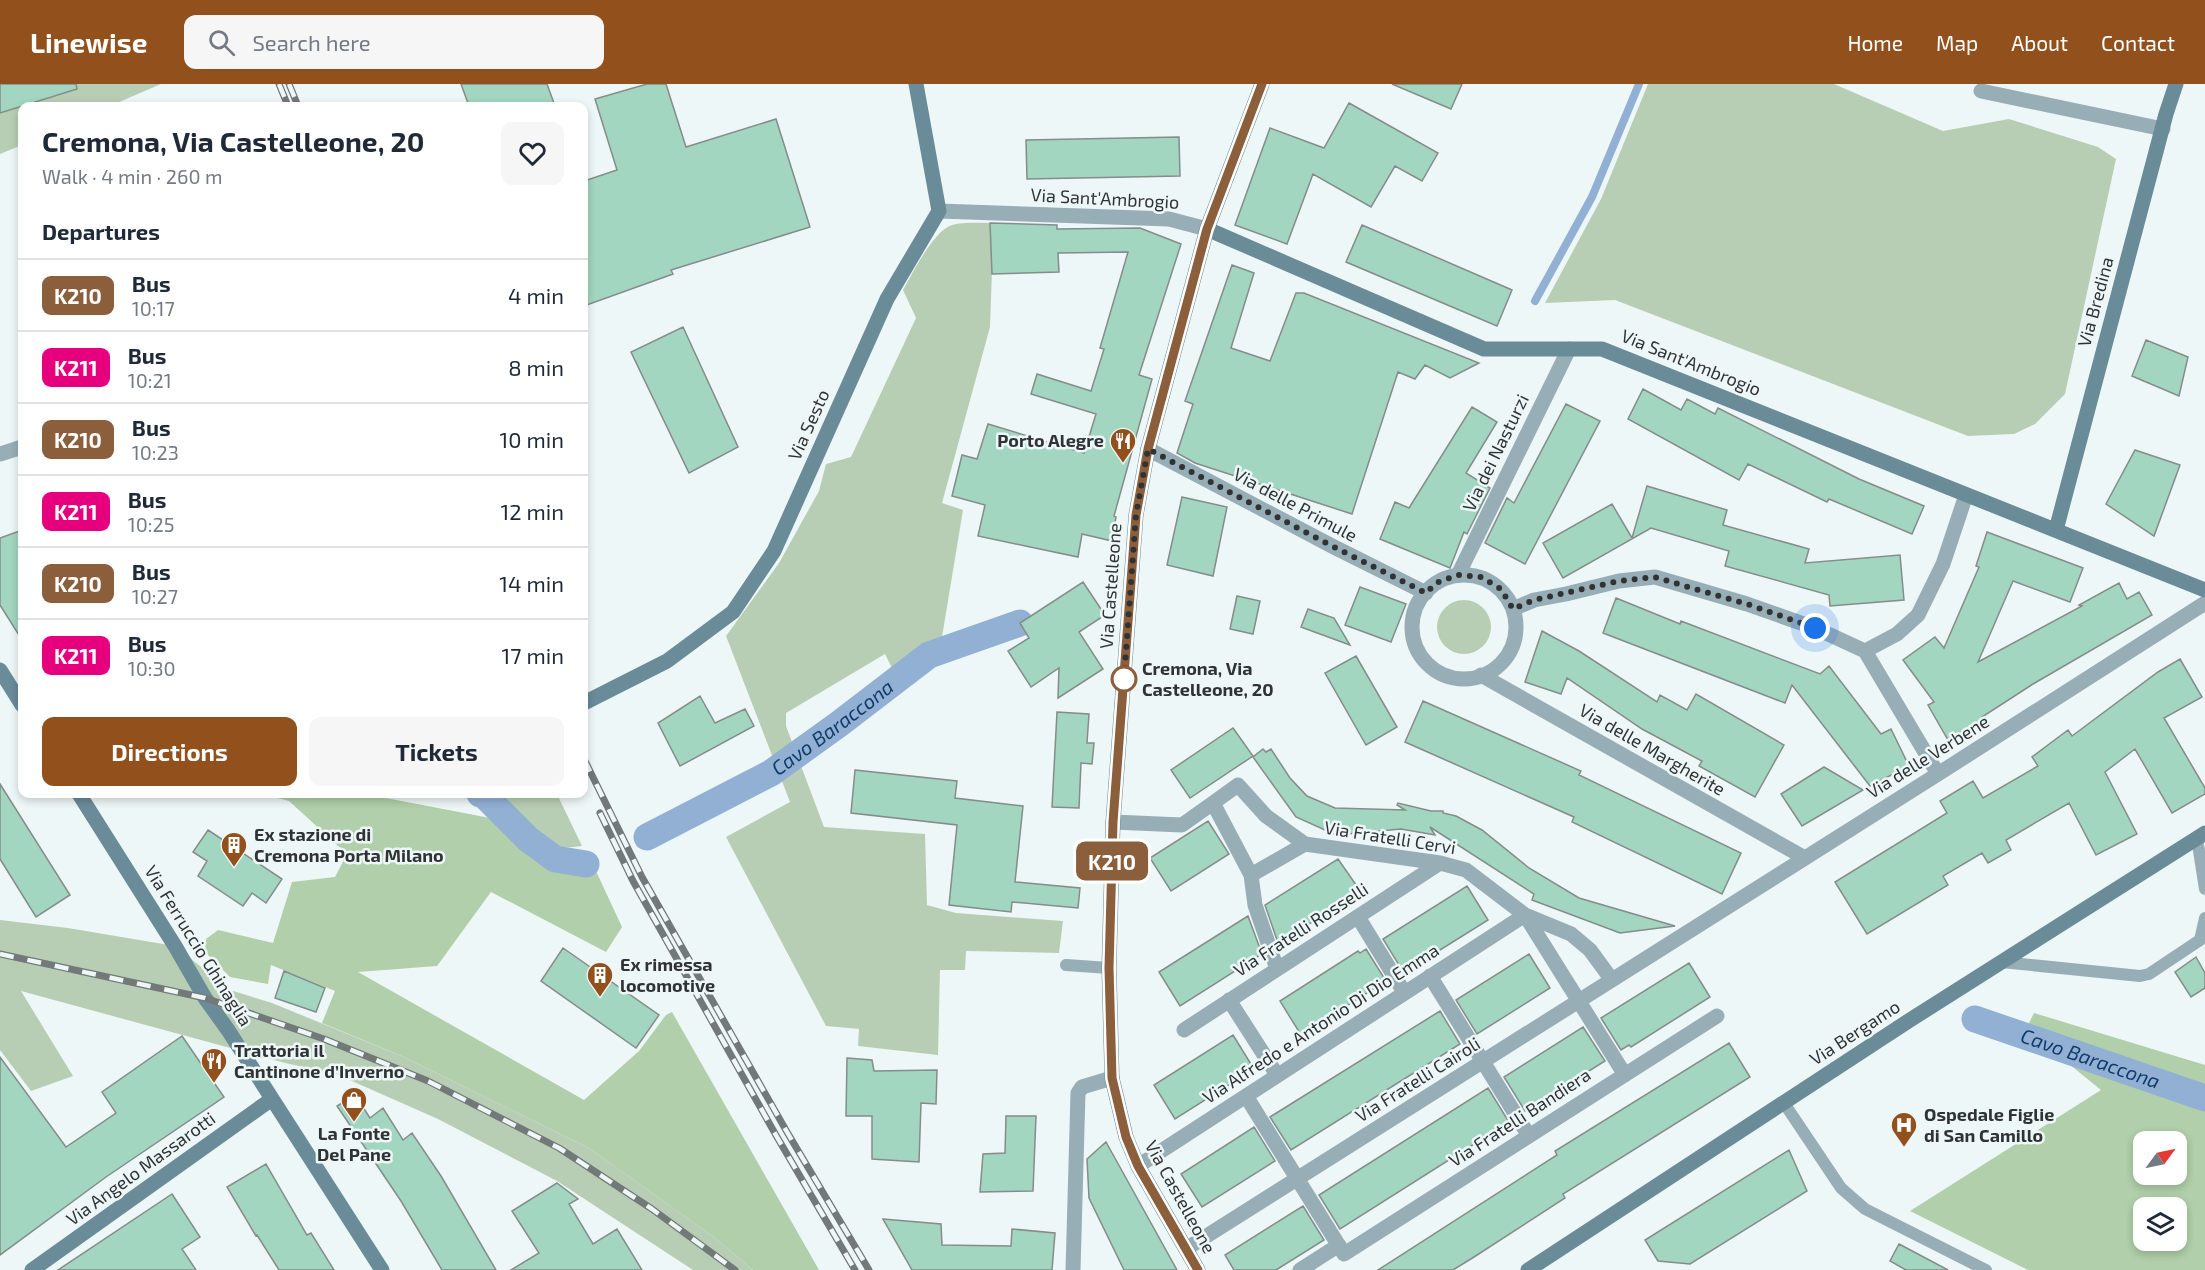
<!DOCTYPE html>
<meta charset="utf-8">
<style>
:root{--surface:#fff;--page:#f6f6f7;--text:#1f2937;--muted:#747a83;--line:#e0e1e3;--accent:#91501c}
body{margin:0;font-family:"Exo 2",sans-serif;background:var(--page);color:var(--text);height:100vh;display:flex;flex-direction:column;font-size:22px;white-space:nowrap}
*{box-sizing:border-box;margin:0}
p{font-size:20px;color:var(--muted)}
.icon{flex:none;width:33px;height:33px;fill:none;stroke:currentColor;stroke-width:2;stroke-linecap:round;stroke-linejoin:round}
.map{position:relative;flex:1;overflow:hidden}
.sheet{position:absolute;left:18px;top:18px;width:570px;height:696px;display:flex;flex-direction:column;background:var(--surface);border-radius:12px;box-shadow:0 3px 9px #0003}
.sheet>*{flex:none}
.badge{padding:0 12px;border-radius:9px;font-size:21px;line-height:39px}
.needle{width:39px;rotate:57deg}
.buttons{position:absolute;left:2133px;top:1047px;display:grid;gap:12px}
.buttons a{display:grid;place-items:center;width:54px;height:54px;border-radius:12px;background:var(--surface);box-shadow:0 3px 9px #0003;font-size:30px}
.you{position:absolute;width:30px;height:30px;margin:-15px;border:4px solid #fff;border-radius:50%;background:#1a73e8;box-shadow:0 0 0 9px #1a73e833}
.map>.badge{position:absolute;translate:-50% -50%;box-shadow:0 0 0 3px #fff}
h2{padding:0 24px;font-size:22px;line-height:54px}
.round{display:grid;place-items:center;flex:none;width:63px;height:63px;border-radius:12px;background:var(--page)}
.summary{display:flex;align-items:center;justify-content:space-between;height:102px;padding:0 24px}
h1{font-size:28px;font-weight:700;line-height:45px}
.button{display:flex;gap:12px;margin-top:auto;padding:12px 24px}
.button a{flex:1;height:69px;border-radius:12px;background:var(--accent);color:#fff;font-size:24px;font-weight:700;line-height:69px;text-align:center}
.button a+a{background:var(--page);color:var(--text)}
ul{padding:0;list-style:none}
li{display:flex;align-items:center;gap:18px;height:72px;padding:0 24px;border-top:2px solid var(--line)}
li div{flex:1}
li b{display:block;font-size:22px}
li em{font-style:normal}
li .badge{min-width:66px;font-weight:700;text-align:center}
header{display:flex;align-items:center;gap:36px;box-sizing:border-box;height:84px;padding:0 30px;background:var(--accent);color:#fff}
header strong{font-size:28px}
nav{display:flex;gap:33px;margin-inline-start:auto;font-size:21px}
.search{width:420px;height:54px;background:var(--page);display:flex;align-items:center;gap:15px;box-sizing:border-box;padding:0 21px;border-radius:12px;color:var(--muted);font-size:22px}
.map>svg:first-child{display:block}
</style>
<header>
<strong>Linewise</strong>
<div class="search"><svg class="icon" aria-label="search" viewBox="0 0 24 24"><circle cx="10" cy="10" r="6"/><path d="M15 15l6 6"/></svg>Search here</div>
<nav><a>Home</a><a>Map</a><a>About</a><a>Contact</a></nav>
</header>
<div class="map">
<svg width="2205" height="1186" viewBox="0 0 2205 1186">
<rect width="100%" height="100%" fill="#eef7f7"/>
<path fill="#b8ceb4" d="M0 0H161L110 22H22V61L0 70Z
M1648 0H1834L1943 47 2009 35 2098 63 2116 75 2065 310 2035 340 2014 350 1968 352 1615 216 1545 219 1601 115Z
M990 139 992 186 990 243 942 419 963 426 942 553 919 563 893 586 885 570 786 629V642L824 743 925 750 927 821 956 829 1063 837 1059 869 966 867 965 886H940L938 971 858 962 859 945 826 942 726 753 790 718 726 552 779 479 819 407 826 380 851 373 916 234 903 206C912 190 934 146 952 141 963 138 978 139 990 139Z
M1437 543a27 27 0 1 1 54 0a27 27 0 1 1-54 0Z
M496 710H557L582 762 555 765 515 726Z
M0 836 68 844 175 862 230 906 272 919 404 973 589 1064 715 1154 753 1186H693L557 1097 438 1035 336 990 285 979 21 907 73 992 31 1007 0 966Z"/>
<path fill="#b0cfaa" fill-rule="evenodd" d="M263 710H365L490 734 547 784 595 785 622 843 606 868 491 808 437 882 358 888 584 1016 639 967 666 931 672 928 819 1186H753L715 1154 589 1064 404 973 322 939 335 907 271 881 268 900 230 893 205 868 206 855 218 846 273 859 292 798 335 793 347 770 289 717Z
M2034 929 2205 981V1186H2028L1910 1127 2101 1006 2026 945ZM2144 1058H2176V1090H2144ZM2144 1124H2176V1156H2144Z"/>
<g fill="none" stroke-linecap="round" stroke-linejoin="round">
<path stroke="#92b0d4" stroke-width="8" d="M1535 217 1592 113 1639 0"/>
<g stroke="#92b0d4" stroke-width="27">
<path d="M480 710H483L528 755 555 775 586 780"/>
<path id="s1" d="M647 753 771 689 839 640 929 571 1020 539"/>
<path id="s2" d="M1975 935 2205 1014"/>
</g>
</g>
<path fill="#a2d6c1" stroke="#858c89" stroke-width="1.5" d="M0 0H76L77 5 0 29Z
M461 0H547L555 22H469Z
M647 0H666L686 63 776 35 810 143 671 186 673 190 584 222V97L617 86 595 15Z
M1392 0H1462L1451 25Z
M1349 19 1438 69 1422 97 1395 82 1371 123 1313 90 1287 160 1235 141 1270 44 1324 64Z
M1179 53 1180 92 1027 95 1026 56Z
M990 139 1057 141V145L1140 144 1181 160 1139 291 1152 295 1114 432 1116 433 1112 457 1082 450 1078 473 978 452 985 421 952 412 962 371 977 375 988 340 1084 369 1096 330 1031 310 1037 290 1091 307 1104 265 1100 264 1128 168 1058 169 1059 188 992 190Z
M1362 141 1512 206 1497 242 1346 178Z
M1232 181 1254 189 1231 264 1270 277 1296 209H1304L1479 279 1450 294 1425 281 1415 295 1398 288 1352 430 1195 379 1177 369 1193 320 1185 317Z
M683 243 738 363 689 389 631 268Z
M2146 256 2188 273 2179 312 2132 292Z
M1643 305 1681 326 1687 315 1715 330 1718 324 1859 395 1924 422 1912 450 1829 415 1827 418 1748 380 1739 396 1628 335Z
M1566 320 1600 337 1525 480 1485 459 1507 414 1514 419Z
M1472 323 1497 338 1466 389 1490 404 1467 450 1464 448 1450 484 1380 455 1395 418 1409 424Z
M2135 366 2180 381 2154 452 2106 420Z
M1647 402 1727 426 1723 441 1809 465 1805 479 1900 471 1904 516 1830 522 1829 511 1725 482 1729 467 1651 444 1563 494 1543 459 1612 420 1632 454Z
M1182 413 1227 423 1213 492 1167 481Z
M22 446V556L0 521V454Z
M1987 448 2083 484 2070 518 2013 497 1978 578 2082 522 2079 521 2119 499 2127 515 2139 508 2152 531 2033 600 1982 633 1983 635 1948 656 1928 621 1934 618 1903 576 1935 553 1944 564 1979 483 1976 482Z
M1083 498 1105 531 1079 548 1103 585 1058 614 1059 584 1031 603 1008 567 1029 554 1020 539Z
M1360 503 1406 520 1391 558 1345 541Z
M1237 512 1260 517 1253 550 1230 545Z
M1616 514 1680 540 1681 537 1820 590 1829 582 1881 650 1891 645 1909 682 1870 702 1792 601 1785 619 1603 549Z
M1308 525 1334 534 1350 561 1301 543Z
M1542 547 1579 567 1657 618 1660 611 1687 626 1696 610 1784 661 1755 713 1699 682 1702 677 1642 645 1567 594 1561 610 1525 598Z
M1356 572 1397 643 1366 661 1325 589Z
M2180 575 2202 613 2164 634 2205 704V710L2172 729 2135 665 2105 688 2137 750 2096 771 2069 719 2006 756 2011 766 1988 779 1982 769 1943 792 1948 801 1867 850 1835 798 1947 729 1940 717 1973 697 1983 714 2038 682 2032 673 2068 646 2072 652 2158 588Z
M700 612 715 639 745 625 754 642 680 682 658 639Z
M1423 617 1581 687 1579 691 1741 769 1722 810 1572 738 1574 733 1405 658Z
M1057 628 1089 630 1087 659H1094L1092 680 1081 679 1079 724 1052 723Z
M1233 644 1253 672 1190 714 1171 686Z
M1263 665 1266 668 1271 665 1290 694 1307 712 1335 724 1405 726 1397 721 1398 719 1431 727H1443V729L1456 732 1482 746 1529 784 1579 814 1675 842 1620 849 1532 816 1534 810 1430 743 1435 751 1401 745 1336 751 1296 733 1253 673Z
M1824 683 1863 706 1802 742 1781 710Z
M855 686 957 697 955 714 1023 722 1015 798 1080 804 1078 824 1012 818 1011 828 949 821 957 741 851 729Z
M0 700 70 811 36 833 0 775Z
M1208 737 1229 770 1171 807 1150 774Z
M208 746 282 795 266 819 252 809 243 822 198 792 207 777 193 768Z
M1338 775 1361 808 1278 859 1265 821Z
M1467 802 1488 836 1408 886 1407 883 1402 886 1383 855Z
M1248 832 1262 870 1180 922 1159 888Z
M563 864 659 931 636 964 541 897Z
M1366 865 1386 897 1301 951 1280 917 1358 867 1360 869Z
M1529 870 1550 904 1477 950 1456 916Z
M2196 873 2205 889V904L2191 913 2175 888Z
M1689 879 1710 913 1631 963 1629 961 1621 966 1601 934Z
M284 887 325 904 316 928 275 914Z
M1440 927 1460 960 1291 1066 1270 1033Z
M1583 943 1605 977 1525 1027 1504 993Z
M1233 951 1254 985 1175 1035 1154 1001Z
M182 952 224 1013 106 1093 0 1171V973L66 1063 116 1029 102 1008Z
M1729 959 1750 993 1563 1110 1565 1114 1474 1173 1453 1186H1378L1557 1071 1555 1067Z
M847 974 872 976 874 987 937 986 936 1020 921 1019 919 1078 872 1075V1032H846Z
M1488 1004 1509 1038 1340 1145 1319 1111Z
M355 1011 370 1034 383 1024 403 1056 412 1049 441 1092 496 1186H442L401 1117 337 1022Z
M1006 1032H1036L1033 1107 980 1108 983 1070 1005 1069Z
M1254 1043 1275 1077 1202 1123 1181 1090Z
M1106 1058 1177 1186H1124L1089 1114 1087 1075Z
M1789 1066 1807 1107 1690 1180 1658 1177 1645 1156Z
M266 1080 307 1151 311 1149 334 1186H279L257 1151 256 1152 227 1103Z
M557 1099 578 1115 569 1120 593 1160 617 1145 642 1186H511L539 1169 512 1127Z
M172 1110 200 1153 182 1165 196 1186H58Z
M1303 1122 1324 1156 1276 1186H1234L1225 1171Z
M883 1135 941 1140 942 1161 1011 1162 1012 1145 1055 1149 1052 1186H912Z
M1899 1160 1948 1186H1906L1890 1177Z"/>
<g fill="none" stroke-linecap="round" stroke-linejoin="round">
<path stroke="#98aeb7" stroke-width="12" d="M2197 754 2205 805
M2001 878 2140 892 2149 890 2200 856 2205 834
M1066 881 1109 884
M1784 1019 1841 1104 1865 1125 1986 1186"/>
<path stroke="#98aeb7" stroke-width="15" d="M1981 7 2163 45
M939 127 1169 135 1207 145
M1148 365 1332 462 1426 509
M0 370 22 363
M1458 491 1569 265
M1412 543a52 52 0 1 1 104 0a52 52 0 1 1-104 0Z
M1513 525 1534 516 1566 510 1619 497 1655 493 1747 520 1815 544 1865 567 1938 690
M1865 567 1897 550 1918 531 1943 480 1966 411
M1481 591 1805 774
M1113 738 1182 741 1213 719
M1251 791 1305 760
M1525 831 1625 991
M1358 833 1404 908
M1277 885 1255 821 1251 791 1213 719 1238 701 1266 732 1305 760 1440 779 1466 786 1525 831 1571 850 1590 866 1612 896
M1430 892 1529 1052
M1229 916 1277 991
M1184 946 1440 779
M1246 1012 1344 1170 1717 932
M1138 1082 1525 831
M1186 1165 1938 690 2205 519
M1073 1186 1078 1009 1082 1003 1112 994
M1300 1186 1339 1161"/>
<path stroke="#6a8b98" stroke-width="15" d="M1207 145 1484 265H1602L2205 506
M2056 446 2166 30 2176 0
M0 586 22 621
M584 619 667 577 733 528 774 467 887 215 939 127 916 0
M79 710 175 862 205 914 228 946 382 1186
M32 1186 272 1015
M1198 1186 1138 1082 1126 1053 1112 994 1109 884 1113 738 1136 431 1148 365 1207 145 1262 0
M1528 1186 1910 936 2205 749"/>
<g stroke="#737878" stroke-width="7">
<path id="rail" d="M279 0 288 22
M289 0 298 22
M584 675 642 793 787 1048 869 1186
M600 729 633 797 777 1053 855 1186
M0 870 205 914 324 955 428 997 559 1064 652 1125 735 1186"/>
</g>
<use href="#rail" stroke="#eef7f7" stroke-width="4.5" stroke-dasharray="14" stroke-linecap="butt"/>
</g>
<g fill="none" stroke-linecap="round" stroke-linejoin="round">
<g stroke="#fff" stroke-width="14">
<path id="line" d="M1198 1186 1138 1082 1126 1053 1112 994 1109 884 1113 738 1136 431 1148 365 1207 145 1262 0"/>
</g>
<use href="#line" stroke="#8b5e3c" stroke-width="9"/>
<path stroke="#303333" stroke-width="6" stroke-dasharray="0 10.8" d="M1124 595 1136 431 1148 365 1332 462 1426 509 1436 499 1458 491 1481 493 1501 505 1513 525 1534 516 1619 497 1654 493 1747 520 1815 544"/>
</g>
<defs>
<g id="restaurant-pin" transform="scale(1.35)"><path d="M0 17L-7.5 6A9.5 9.5 0 1 1 7.5 6Z" fill="#91501c" stroke="#eef7f7"/><path d="M-5-6h1v4h1v-4h1v4h1v-4h1v5L-1.5 .5V6h-2V.5L-5-1ZM5-6V6H3V1.5H1.5Q1.5-4 5-6Z" fill="#fff"/></g>
<g id="building-pin" transform="scale(1.35)"><path d="M0 17L-7.5 6A9.5 9.5 0 1 1 7.5 6Z" fill="#91501c" stroke="#eef7f7"/><path d="M-4-6H4V6H1V3H-1V6H-4ZM-2.5-4.3h1.7v1.8h-1.7ZM.8-4.3h1.7v1.8H.8ZM-2.5-1h1.7V.8h-1.7ZM.8-1h1.7V.8H.8Z" fill="#fff"/></g>
<g id="shop-pin" transform="scale(1.35)"><path d="M0 17L-7.5 6A9.5 9.5 0 1 1 7.5 6Z" fill="#91501c" stroke="#eef7f7"/><path d="M-5-2.5h2.3a2.7 3.5 0 0 1 5.4 0H5L5.5 6h-11ZM-1.5-2.5h3a1.5 2.3 0 0 0-3 0Z" fill="#fff"/></g>
<g id="hospital-pin" transform="scale(1.35)"><path d="M0 17L-7.5 6A9.5 9.5 0 1 1 7.5 6Z" fill="#91501c" stroke="#eef7f7"/><path d="M-5-5h3v3.5h4V-5h3V5h-3V1.5h-4V5h-3Z" fill="#fff"/></g>
</defs>
<g fill-rule="evenodd">
<use href="#restaurant-pin" x="1123" y="357"/>
<use href="#building-pin" x="234" y="761"/>
<use href="#building-pin" x="600" y="891"/>
<use href="#restaurant-pin" x="214" y="977"/>
<use href="#shop-pin" x="354" y="1016"/>
<use href="#hospital-pin" x="1904" y="1041"/>
</g>
<circle fill="#fff" stroke="#8b5e3c" stroke-width="3" cx="1124" cy="595" r="12"/>
<g text-anchor="middle" stroke-width="5" stroke-linejoin="round" paint-order="stroke">
<g font-size="18" fill="#303333" stroke="#eef7f7">
<text transform="translate(1105 115) rotate(3)" y="6">Via Sant'Ambrogio</text>
<text transform="translate(2096 218) rotate(-75)" y="6">Via Bredina</text>
<text transform="translate(1691 279) rotate(22)" y="6">Via Sant'Ambrogio</text>
<text transform="translate(809 341) rotate(-66)" y="6">Via Sesto</text>
<text transform="translate(1496 369) rotate(-64)" y="6">Via dei Nasturzi</text>
<text transform="translate(1295 421) rotate(28)" y="6">Via delle Primule</text>
<text transform="translate(1111 502) rotate(-86)" y="6">Via Castelleone</text>
<text transform="translate(1652 666) rotate(30)" y="6">Via delle Margherite</text>
<text transform="translate(1928 673) rotate(-32)" y="6">Via delle Verbene</text>
<text transform="translate(1390 754) rotate(9)" y="6">Via Fratelli Cervi</text>
<text transform="translate(1301 846) rotate(-33)" y="6">Via Fratelli Rosselli</text>
<text transform="translate(198 862) rotate(58)" y="6">Via Ferruccio Ghinaglia</text>
<text transform="translate(1321 940) rotate(-33)" y="6">Via Alfredo e Antonio Di Dio Emma</text>
<text transform="translate(1855 949) rotate(-33)" y="6">Via Bergamo</text>
<text transform="translate(1418 996) rotate(-32)" y="6">Via Fratelli Cairoli</text>
<text transform="translate(1520 1034) rotate(-33)" y="6">Via Fratelli Bandiera</text>
<text transform="translate(141 1085) rotate(-36)" y="6">Via Angelo Massarotti</text>
<text transform="translate(1180 1113) rotate(61)" y="6">Via Castelleone</text>
</g>
<g font-size="18" font-weight="bold" fill="#303333" stroke="#eef7f7" text-anchor="start">
<text x="1104" y="363" text-anchor="end">Porto Alegre</text>
<text x="254" y="757">Ex stazione di<tspan x="254" dy="21">Cremona Porta Milano</tspan></text>
<text x="620" y="887">Ex rimessa<tspan x="620" dy="21">locomotive</tspan></text>
<text x="234" y="973">Trattoria il<tspan x="234" dy="21">Cantinone d’Inverno</tspan></text>
<text x="1924" y="1037">Ospedale Figlie<tspan x="1924" dy="21">di San Camillo</tspan></text>
<text x="354" y="1056" text-anchor="middle">La Fonte<tspan x="354" dy="21">Del Pane</tspan></text>
</g>
<g font-size="18" font-weight="bold" fill="#303333" stroke="#eef7f7" text-anchor="start">
<text x="1142" y="591">Cremona, Via<tspan x="1142" dy="21">Castelleone, 20</tspan></text>
</g>
<g font-size="20" font-style="italic" fill="#113c69" stroke="#eef7f7">
<text dy="7" stroke="none"><textPath href="#s1" startOffset="216">Cavo Baraccona</textPath></text>
<text dy="7" stroke="none"><textPath href="#s2" startOffset="122">Cavo Baraccona</textPath></text>
</g>
</g>
</svg>
<div class="buttons">
<a><svg class="needle" viewBox="-14 -14 28 28"><path d="M0-13l5 13h-10z" fill="#e53935"/><path d="M0 13l5-13h-10z" fill="#747a83"/></svg></a>
<a><svg class="icon" aria-label="layers" viewBox="0 0 24 24"><path d="M12 4l9 5-9 5-9-5zM3 14l9 5 9-5"/></svg></a>
</div>
<div class="you" style="left:1815px;top:544px"></div>
<b class="badge" style="left:1112px;top:777px;background:#8b5e3c;color:#fff">K210</b>
<section class="sheet">
<div class="summary"><div><h1>Cremona, Via Castelleone, 20</h1><p>Walk · 4 min · 260 m</p></div><a class="round"><svg class="icon" aria-label="heart" viewBox="0 0 24 24"><path d="M12 20l-8-8c-3-5 5-10 8-4 3-6 11-1 8 4z"/></svg></a></div>
<h2>Departures</h2>
<ul>
<li><span class="badge" style="background:#8b5e3c;color:#fff">K210</span><div><b>Bus</b><p>10:17</p></div><em>4 min</em></li>
<li><span class="badge" style="background:#e6007e;color:#fff">K211</span><div><b>Bus</b><p>10:21</p></div><em>8 min</em></li>
<li><span class="badge" style="background:#8b5e3c;color:#fff">K210</span><div><b>Bus</b><p>10:23</p></div><em>10 min</em></li>
<li><span class="badge" style="background:#e6007e;color:#fff">K211</span><div><b>Bus</b><p>10:25</p></div><em>12 min</em></li>
<li><span class="badge" style="background:#8b5e3c;color:#fff">K210</span><div><b>Bus</b><p>10:27</p></div><em>14 min</em></li>
<li><span class="badge" style="background:#e6007e;color:#fff">K211</span><div><b>Bus</b><p>10:30</p></div><em>17 min</em></li>
</ul>
<div class="button"><a>Directions</a><a>Tickets</a></div>
</section>
</div>
